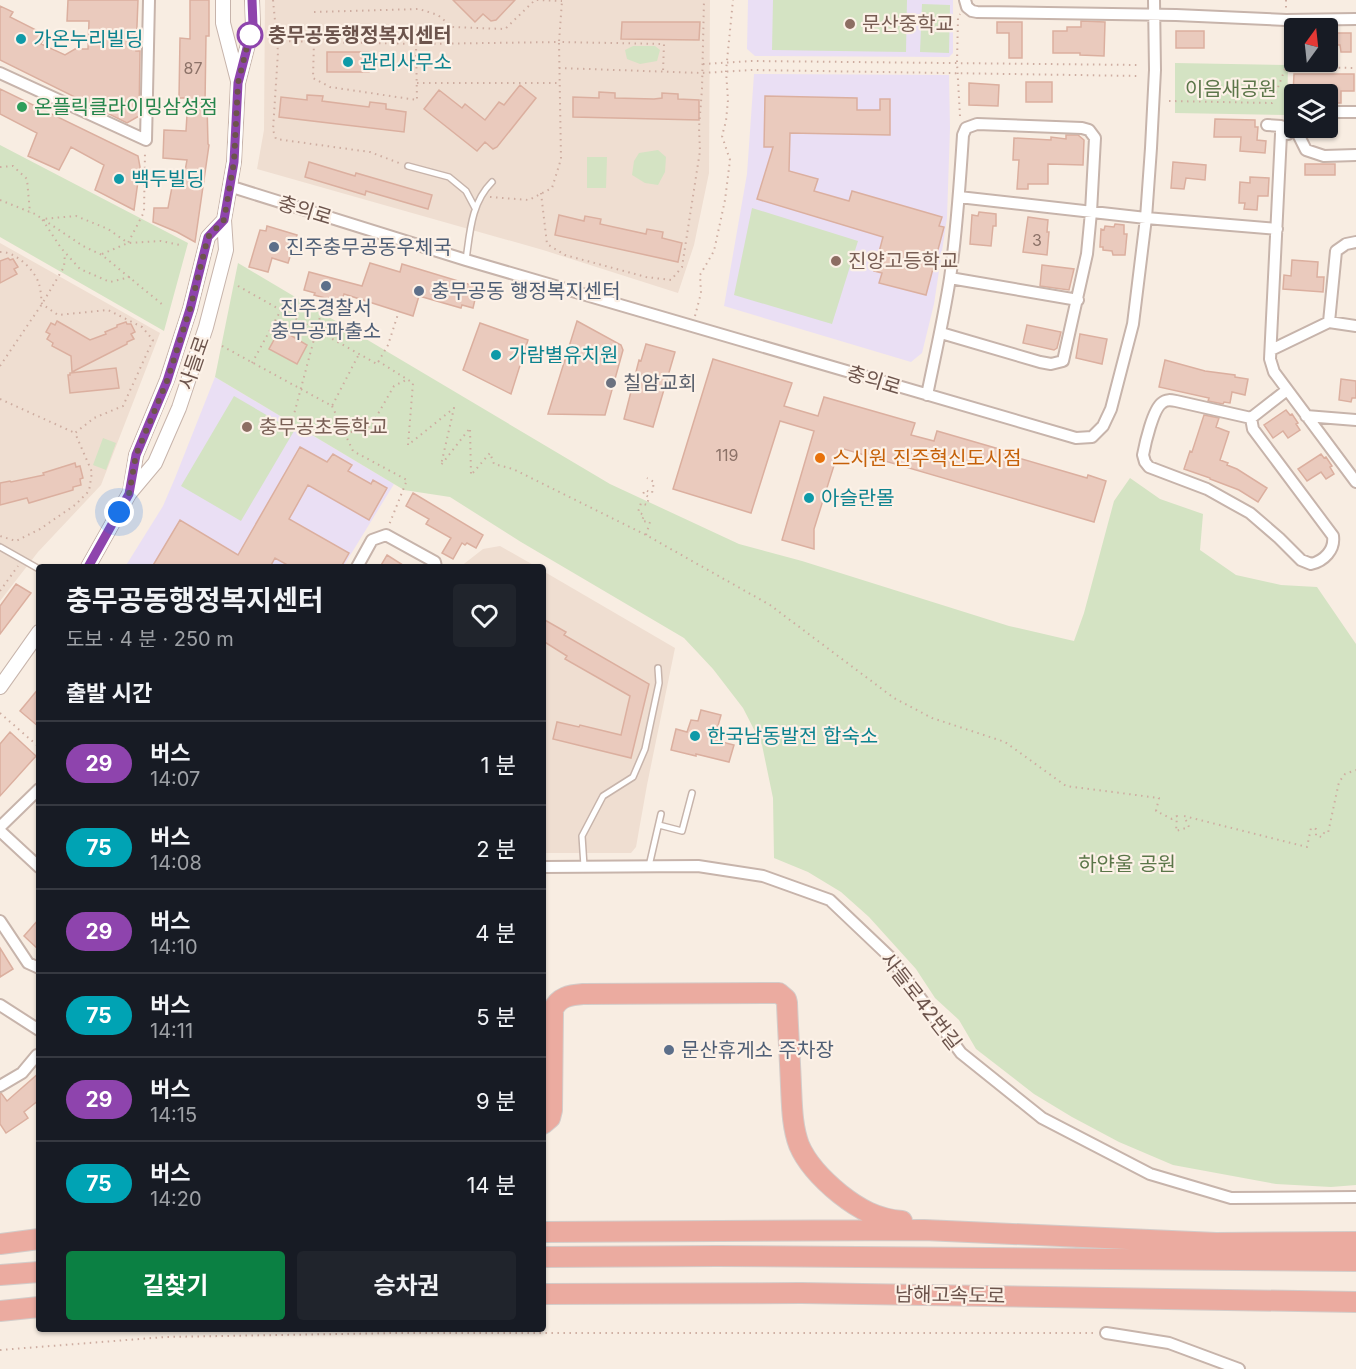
<!DOCTYPE html>
<html lang="ko">
<meta charset="utf-8">
<style>
:root{--surface:#171b24;--page:#20242c;--text:#f1f3f6;--muted:#9ea1a6;--line:#363941;--accent:#0b8043}
body{margin:0;font-family:Inter,"Noto Sans KR",sans-serif;background:var(--page);color:var(--text);height:100vh;display:flex;flex-direction:column;font-size:22px;white-space:nowrap}
*{box-sizing:border-box;margin:0}
p{font-size:20px;color:var(--muted)}
.icon{flex:none;width:33px;height:33px;fill:none;stroke:currentColor;stroke-width:2;stroke-linecap:round;stroke-linejoin:round}
.map{position:relative;flex:1;overflow:hidden}
.side{position:absolute;left:36px;top:564px;width:510px;height:768px;display:flex;flex-direction:column;background:var(--surface);border-radius:6px;box-shadow:0 2px 4px #0004}
.side>*{flex:none}
.badge{padding:0 12px;border-radius:20px;font-size:21px;line-height:39px}
.needle{width:39px;rotate:15deg}
.controls{position:absolute;left:1284px;top:18px;display:grid;gap:12px}
.controls a{display:grid;place-items:center;width:54px;height:54px;border-radius:6px;background:var(--surface);box-shadow:0 2px 4px #0004;font-size:30px}
.you{position:absolute;width:30px;height:30px;margin:-15px;border:4px solid #fff;border-radius:50%;background:#1a73e8;box-shadow:0 0 0 9px #1a73e833}
.map>.badge{position:absolute;translate:-50% -50%;box-shadow:0 0 0 3px #fff}
h2{padding:0 30px;font-size:22px;line-height:54px}
.round{display:grid;place-items:center;flex:none;width:63px;height:63px;border-radius:6px;background:var(--page)}
.head{display:flex;align-items:center;justify-content:space-between;height:102px;padding:0 30px}
h1{font-size:28px;font-weight:700;line-height:45px}
.primary-button{display:flex;gap:12px;margin-top:auto;padding:12px 30px}
.primary-button a{flex:1;height:69px;border-radius:6px;background:var(--accent);color:#fff;font-size:24px;font-weight:700;line-height:69px;text-align:center}
.primary-button a+a{background:var(--page);color:var(--text)}
ul{padding:0;list-style:none}
li{display:flex;align-items:center;gap:18px;height:84px;padding:0 30px;border-top:2px solid var(--line)}
li div{flex:1}
li b{display:block;font-size:22px}
li em{font-style:normal}
li .badge{min-width:66px;font-weight:700;text-align:center}
.map>svg:first-child{display:block}
</style>
<div class="map">
<svg width="1356" height="1369" viewBox="0 0 1356 1369">
<rect width="100%" height="100%" fill="#f8ede2"/>
<path fill="#efded1" d="M265 0H710L709 173 694 245 678 293 543 250 257 169 264 130Z
M0 243 160 333 101 485 38 552 0 601Z
M500 546 537 567H460L483 549Z
M543 571 675 648 647 785 636 847 631 853H543Z"/>
<path fill="#eadff4" d="M748 0H953V53L949 57 755 56 747 49Z
M754 74 949 75 950 128 947 218 934 304 922 353 911 362 724 306 747 174Z
M215 377 394 484 343 567H125L163 506 175 478Z"/>
<path fill="#d4e3c3" d="M773 0H907L906 52 772 50Z
M922 4 950 5 949 53 920 52Z
M633 46H655L660 50 657 61 640 64 627 59 625 50Z
M1175 63 1288 65 1287 115 1175 113Z
M0 145 188 243 164 331 0 237Z
M658 150 666 157 665 172 658 185 645 183 632 175 634 161 639 153Z
M587 157H607L606 188H587Z
M752 208 858 241 832 324 734 295Z
M238 263 610 484 739 544 802 561 1009 626 1074 641 1084 613 1114 501 1130 478 1160 499 1203 514 1200 550 1236 575 1281 585 1317 587 1356 644V1185L1331 1187 1276 1184 1173 1165 1119 1142 1072 1117 1034 1094 976 1049 959 1020 935 998 916 969 869 917 841 892 808 872 774 858 773 798 762 745 743 708 713 669 684 638 521 542 450 497 404 490 215 377Z
M234 396 294 431 241 521 181 486Z
M103 438 116 443 106 470 93 465Z"/>
<path fill="#eacabd" stroke="#dbaf9f" stroke-width="1.5" d="M68 0H138L136 51H140L139 116 127 123 0 60V6L13 12 10 17 42 33 40 38 43 40 41 44 65 55 75 49H88L89 21H67Z
M190 0H209V36H206L205 104H207L208 144 209 145 195 242 177 232 153 222 154 208H168L172 187 182 188 187 160 163 158 164 130 186 131 188 98H179L180 38 190 39Z
M453 0H515L496 20 491 21 483 14 475 22Z
M1081 21 1105 22 1104 56 1080 55V53H1053V31H1067V27H1081Z
M622 22H700L699 40 621 39Z
M997 22H1022V58H1009V33H997Z
M1176 31H1204V48H1176Z
M1330 33H1351V52H1341L1340 45H1330Z
M327 52H369V72H327Z
M1294 74H1354V91H1341V103H1328V94H1293Z
M1026 82H1052V102H1026Z
M969 83 999 85 998 106 969 105Z
M520 85 536 98 497 147 493 149 485 142 477 151 424 109 439 90 462 108 465 104 485 120 499 102 504 105Z
M0 89 138 156 140 167 134 210 95 190 104 165 71 147 59 170 28 156 37 133 0 114Z
M599 92 615 93V98L654 99 662 98V93L678 94V99L699 100V120L573 117V97L599 98Z
M307 95 323 96 322 101 361 106 369 107 370 102 386 104V109L406 112 404 132 279 117 281 97 307 100Z
M765 96 857 98V110H880V99H890V135L790 133 789 171 818 179 814 191 849 201 852 191 942 217 939 226 944 227 926 295 879 283 882 273 874 271 883 237 757 199 773 147H764Z
M1215 119 1255 120V127H1258L1257 140 1266 141 1265 153 1240 151 1241 137H1214Z
M1066 135H1078L1084 140 1083 165 1048 164V184H1028V189H1017L1019 160H1013L1014 138 1051 140V137L1066 139Z
M309 162 355 176 356 173 432 195 428 209 366 191 365 195 305 177Z
M1173 162 1206 165 1205 180 1186 178 1184 189 1171 188Z
M1305 164H1335V175H1305Z
M1250 177 1269 178 1268 196H1258L1257 210 1244 209 1245 203H1239L1240 182 1250 183Z
M979 212 996 214V226H993L991 246 970 244 972 215 978 216Z
M559 215 584 221 585 216 601 219 600 224 646 234 647 229 663 232 662 238 682 243 678 262 555 235Z
M1028 217 1048 220 1047 232H1049L1047 255 1023 252Z
M1115 224 1124 225V234H1127L1125 255H1113L1112 251 1103 250V247H1100L1101 229 1104 230 1105 226 1114 227Z
M267 226 297 235 288 263 272 258 268 272 249 267 260 230 266 231Z
M8 258 10 260 13 259 18 267 14 269 17 274 0 283V261Z
M1292 260 1318 262 1317 277H1324L1323 292 1283 289 1284 275 1291 276Z
M370 263 400 272 402 264 478 287 473 308 462 305 461 308 419 296 413 316 344 294 342 300 337 299 336 301 314 295 315 293 304 290 309 272 362 286Z
M1042 265 1074 269 1069 290 1040 286Z
M57 321 90 340 106 334 105 332 117 327V325L126 322 127 324H131L135 332 131 334 134 339 127 342V344L72 372 71 356 52 346 53 343 47 339 50 334 46 332 51 323 55 325Z
M577 321 621 345 623 350 605 415 548 414Z
M480 323 528 340 511 394 463 370Z
M1027 325 1061 332 1057 348 1054 350 1023 343Z
M280 329 307 345 297 364 269 349Z
M1080 334 1107 339 1102 364 1076 358Z
M646 344 675 352 653 427 624 419 639 360 641 361Z
M713 359 792 383 784 406 818 416 824 397 915 423 911 435 934 441 937 431 1013 453 1012 456 1087 478 1088 475 1106 481 1094 522 844 449 836 459 814 529V549L782 540 814 431 780 421 751 513 673 489Z
M1165 360 1205 371 1235 375V377L1248 379 1245 395 1232 392 1230 403 1224 402 1223 404 1208 401 1209 398 1159 387Z
M116 368 119 388 70 393 68 375H70V373Z
M1341 379 1356 381V398H1352L1351 402 1339 400Z
M1286 410 1290 415 1292 414 1298 423 1296 424 1300 430 1288 438 1283 431 1273 438 1264 425Z
M1204 415 1219 418 1216 427 1229 432 1220 460 1228 463 1227 465 1237 469 1267 488 1258 502 1239 490 1210 479V478L1184 469 1190 451 1192 452Z
M300 447 327 462 333 454 352 465 348 471 371 484 373 480 387 488 369 520 308 485 289 519 349 553 341 567H291L275 558 270 567H152L180 520 238 555Z
M1321 454 1324 458 1326 457 1332 466 1330 467 1334 474 1326 479 1321 472 1307 481 1298 469Z
M75 463 76 467 80 466 83 478 80 479 81 485 73 487V490L29 503 27 498 0 505V483L10 481 11 482 44 475 43 473Z
M413 493 483 535 476 548 467 543 465 545 462 543 453 559 442 553 451 538 426 524 429 519 406 506Z
M387 555 406 567H380Z
M16 584 31 593 0 634V606Z
M543 619 566 632 564 635 649 684 631 758 553 739 557 722 579 727 580 725 621 735 630 696 565 659 567 656 543 641Z
M39 688V727L20 711Z
M701 710 721 715 714 740 734 745 729 762 696 754V756L671 750 676 729 687 732 691 720 698 721Z
M10 732 36 756 0 796V744Z
M39 919V950L24 936Z
M0 948 13 969 0 977Z
M39 1073V1100L24 1112 28 1118 6 1133 0 1124V1093H1L7 1101Z"/>
<g fill="none" stroke-linecap="round" stroke-linejoin="round">
<g stroke="#c7b4ab" stroke-width="8">
<path id="service" d="M408 166 449 177 466 191 475 208
M466 260C470 232 471 203 492 182
M0 547 39 569
M659 825 682 831 692 793
M584 866 582 836 603 796 633 777 645 749 659 683 658 668
M649 866 661 814"/>
</g>
<g stroke="#c7b4ab" stroke-width="14">
<path id="minor" d="M965 0 967 7 972 11 977 12 1176 15 1286 20 1356 19
M0 73 146 140 149 0
M1328 112H1356
M1267 125 1281 126V134H1288
M1301 128 1298 134 1306 150 1324 156 1356 155
M1281 134 1270 359 1274 372 1356 482
M229 186 466 260 1076 438 1092 437 1103 426 1111 409 1133 324 1146 218 1151 148 1155 70 1154 0
M959 197 1146 218 1277 229
M950 278 1078 300
M1329 322 1336 251 1346 244 1356 242
M1271 350 1329 322 1356 326
M927 395C935 356 944 317 950 278 957 230 960 182 963 135L966 128 977 124 1082 128 1089 130 1095 138 1091 212 1087 254 1063 361 1051 364 1040 362 941 333
M1306 416 1356 420
M1251 418 1253 429 1333 536C1335 550 1324 561 1311 564L1301 560 1279 538 1250 513 1207 489 1149 467 1145 462 1143 455C1145 444 1153 409 1162 403 1166 399 1171 400 1176 401L1251 418 1287 390
M357 567 372 540 386 535 435 562 436 567
M0 827 39 789
M0 831 39 867
M543 867 698 866 763 876 830 900 890 957 961 1053 1042 1118 1150 1174 1231 1198 1356 1197
M0 921 28 963 39 968
M0 1005 39 1030
M0 1086 22 1073 37 1055
M1106 1333 1169 1343 1239 1369"/>
</g>
<g stroke="#c7b4ab" stroke-width="16">
<path id="tertiary" d="M223 0V23L238 81
M130 492 136 455 167 380 190 309 208 237 224 220
M88 567 129 494 155 463 179 408 206 327 226 250 224 220 234 162 238 83 253 25 252 0
M0 687 39 632"/>
</g>
<g stroke="#d3ccc9" stroke-width="22">
<path id="motorway" d="M543 1124 550 1118 552 1110 553 1010C558 997 570 995 583 994L779 993 786 999 787 1003C788 1031 790 1059 791 1086 792 1106 792 1126 799 1145 807 1164 824 1181 840 1194 859 1209 877 1219 902 1221
M543 1232 924 1230 1216 1243 1356 1242
M0 1244 39 1239
M543 1257 717 1256 1356 1261
M0 1275 39 1272
M543 1294 801 1293 1356 1302
M0 1311 39 1307"/>
</g>
<path stroke="#ceada1" stroke-width="2" stroke-dasharray="1.5 4.5" stroke-linecap="butt" d="M273 0 278 52 273 130 276 139 370 152 399 163
M1286 0V8
M314 12 419 9 438 15 452 27 505 29 535 0 562 1
M277 41 416 44 417 100 330 87 313 78 314 41
M416 44 559 42 562 1
M703 64 752 61 1140 65
M559 68 702 73 752 70 1139 76
M1285 69 1293 67 1356 68
M417 83H558
M1169 101 1272 103 1285 69 1286 32
M960 116 957 63 958 17 960 14
M0 167 13 166 27 179 30 213
M541 193 547 244 565 255 646 277 671 280 682 267 700 151 699 128 702 89 704 0
M490 197 529 200 552 188 561 159 559 42 664 44 663 72
M0 200 35 214 83 246 102 255 163 305
M0 252C15 251 35 270 39 284 41 290 41 298 42 304L58 315 108 310 142 327 153 340 123 406 94 418 75 433 92 472 89 491 75 505 40 529 16 541 0 536
M102 254 128 243 161 241 180 245
M130 277 110 282 80 269 61 248 42 219 76 216 108 229 128 243 144 212 145 152
M238 286 377 364 388 345 399 311
M695 316 701 293 700 275 714 251 725 200 730 160 722 136 726 121 728 100 726 71 733 0
M222 346 332 406 359 354
M378 361 413 383 408 445 454 408 441 465 470 428 471 475 490 453 494 464 513 469 646 535 770 605 894 698 932 718 1005 742 1066 786 1159 798 1156 811 1172 819 1177 816 1176 831 1189 827 1184 816 1307 847 1311 828 1316 829V836L1322 837 1324 833H1328L1339 782 1345 774 1356 770
M252 363 281 310
M0 366 42 304 64 267 65 253
M0 399 75 433
M332 406 353 451 407 480 389 525
M293 418 321 313
M345 434 371 426 394 386 408 379
M646 535 650 522 642 521 644 515 638 512 641 503 647 505 649 497 643 494 645 490 652 493 654 482 647 478
M0 591 18 566
M0 713 39 747
M0 1350 165 1337 396 1333H1095"/>
<use href="#service" stroke="#fff" stroke-width="5"/>
<use href="#minor" stroke="#fff" stroke-width="10"/>
<use href="#tertiary" stroke="#fff" stroke-width="14"/>
<use href="#motorway" stroke="#ebaba0" stroke-width="20"/>
</g>
<g fill="none" stroke-linecap="round" stroke-linejoin="round">
<g stroke="#fff" stroke-width="14">
<path id="line" d="M88 567 129 494 136 455 167 381 190 309 208 237 224 220 234 162 238 83 253 25 252 0"/>
</g>
<use href="#line" stroke="#8e44ad" stroke-width="9"/>
<path stroke="#6c544c" stroke-width="6" stroke-dasharray="0 10.8" d="M119 512 129 494 136 455 167 381 190 309 208 237 224 220 234 162 238 83 250 35"/>
</g>
<g fill="#8d6e63" stroke="#fcf1e7" stroke-width="2">
<circle cx="850" cy="24" r="6"/>
<circle cx="836" cy="261" r="6"/>
<circle cx="247" cy="427" r="6"/>
</g>
<circle fill="#fff" stroke="#8e44ad" stroke-width="3" cx="250" cy="35" r="12"/>
<g fill="#0f9aa8" stroke="#fcf1e7" stroke-width="2">
<circle cx="21" cy="39" r="6"/>
<circle cx="348" cy="62" r="6"/>
<circle cx="119" cy="179" r="6"/>
<circle cx="496" cy="355" r="6"/>
<circle cx="809" cy="498" r="6"/>
<circle cx="695" cy="736" r="6"/>
</g>
<circle fill="#2e9e5b" stroke="#fcf1e7" stroke-width="2" cx="22" cy="107" r="6"/>
<g fill="#5c6f8a" stroke="#fcf1e7" stroke-width="2">
<circle cx="274" cy="247" r="6"/>
<circle cx="326" cy="286" r="6"/>
<circle cx="419" cy="291" r="6"/>
<circle cx="669" cy="1050" r="6"/>
</g>
<circle fill="#6b7280" stroke="#fcf1e7" stroke-width="2" cx="611" cy="383" r="6"/>
<circle fill="#e8710a" stroke="#fcf1e7" stroke-width="2" cx="820" cy="458" r="6"/>
<g text-anchor="middle" stroke-width="4.5" stroke-linejoin="round" paint-order="stroke">
<g font-size="16" fill="#8c7268">
<text x="193" y="74">87</text>
<text x="1037" y="246">3</text>
<text x="727" y="461">119</text>
</g>
<g font-size="20" fill="#785e54" stroke="#fcf1e7" text-anchor="start">
<text x="862" y="31">문산중학교</text>
<text x="848" y="268">진양고등학교</text>
<text x="259" y="434">충무공초등학교</text>
</g>
<g font-size="20" font-weight="bold" fill="#6c544c" stroke="#fcf1e7" text-anchor="start">
<text x="268" y="42">충무공동행정복지센터</text>
</g>
<g font-size="20" fill="#0d838f" stroke="#fcf1e7" text-anchor="start">
<text x="33" y="46">가온누리빌딩</text>
<text x="360" y="69">관리사무소</text>
<text x="131" y="186">백두빌딩</text>
<text x="508" y="362">가람별유치원</text>
<text x="821" y="505">아슬란몰</text>
<text x="707" y="743">한국남동발전 합숙소</text>
</g>
<g font-size="20" fill="#5b7649" stroke="#fcf1e7">
<text x="1231" y="96">이음새공원</text>
<text x="1127" y="871">하얀울 공원</text>
</g>
<g font-size="20" fill="#27864d" stroke="#fcf1e7" text-anchor="start">
<text x="34" y="114">온플릭클라이밍삼성점</text>
</g>
<g font-size="20" fill="#6c544c" stroke="#fcf1e7">
<text transform="translate(305 210) rotate(17)" y="7">충의로</text>
<text transform="translate(194 363) rotate(-71)" y="7">사들로</text>
<text transform="translate(874 380) rotate(17)" y="7">충의로</text>
<text transform="translate(921 1001) rotate(52)" y="7">사들로42번길</text>
<text transform="translate(950 1295) rotate(1)" y="7">남해고속도로</text>
</g>
<g font-size="20" fill="#4e5e75" stroke="#fcf1e7" text-anchor="start">
<text x="286" y="254">진주충무공동우체국</text>
<text x="431" y="298">충무공동 행정복지센터</text>
<text x="326" y="315" text-anchor="middle">진주경찰서<tspan x="326" dy="23">충무공파출소</tspan></text>
<text x="681" y="1057">문산휴게소 주차장</text>
</g>
<g font-size="20" fill="#5b616d" stroke="#fcf1e7" text-anchor="start">
<text x="623" y="390">칠암교회</text>
</g>
<g font-size="20" fill="#c56008" stroke="#fcf1e7" text-anchor="start">
<text x="832" y="465">스시원 진주혁신도시점</text>
</g>
</g>
</svg>
<div class="controls">
<a><svg class="needle" viewBox="-14 -14 28 28"><path d="M0-13l5 13h-10z" fill="#e53935"/><path d="M0 13l5-13h-10z" fill="#9ea1a6"/></svg></a>
<a><svg class="icon" aria-label="layers" viewBox="0 0 24 24"><path d="M12 4l9 5-9 5-9-5zM3 14l9 5 9-5"/></svg></a>
</div>
<div class="you" style="left:119px;top:512px"></div>
<section class="side">
<div class="head"><div><h1>충무공동행정복지센터</h1><p>도보 · 4 분 · 250 m</p></div><a class="round"><svg class="icon" aria-label="heart" viewBox="0 0 24 24"><path d="M12 20l-8-8c-3-5 5-10 8-4 3-6 11-1 8 4z"/></svg></a></div>
<h2>출발 시간</h2>
<ul>
<li><span class="badge" style="background:#8e44ad;color:#fff">29</span><div><b>버스</b><p>14:07</p></div><em>1 분</em></li>
<li><span class="badge" style="background:#00a3b4;color:#fff">75</span><div><b>버스</b><p>14:08</p></div><em>2 분</em></li>
<li><span class="badge" style="background:#8e44ad;color:#fff">29</span><div><b>버스</b><p>14:10</p></div><em>4 분</em></li>
<li><span class="badge" style="background:#00a3b4;color:#fff">75</span><div><b>버스</b><p>14:11</p></div><em>5 분</em></li>
<li><span class="badge" style="background:#8e44ad;color:#fff">29</span><div><b>버스</b><p>14:15</p></div><em>9 분</em></li>
<li><span class="badge" style="background:#00a3b4;color:#fff">75</span><div><b>버스</b><p>14:20</p></div><em>14 분</em></li>
</ul>
<div class="primary-button"><a>길찾기</a><a>승차권</a></div>
</section>
</div>
